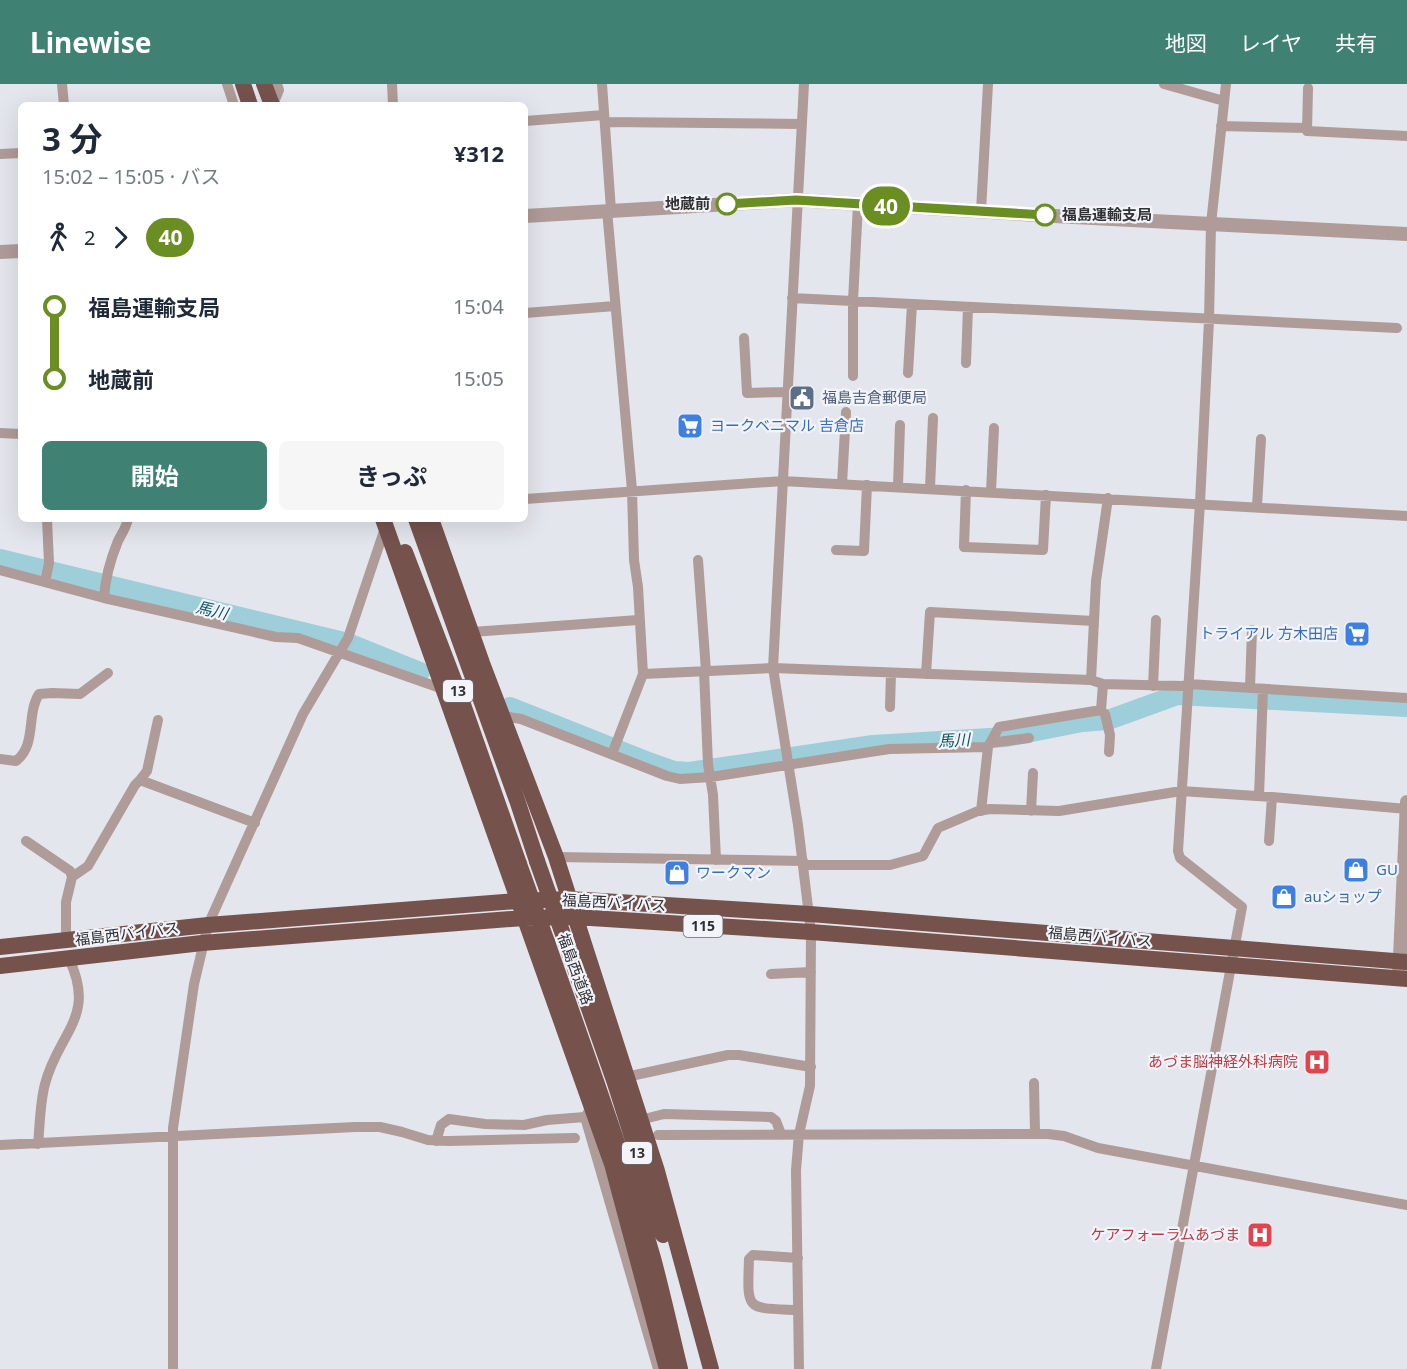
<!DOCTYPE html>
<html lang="ja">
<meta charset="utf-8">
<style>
:root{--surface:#fff;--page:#f6f6f7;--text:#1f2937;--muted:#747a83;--accent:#3f8274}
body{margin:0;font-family:"Noto Sans","Noto Sans JP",sans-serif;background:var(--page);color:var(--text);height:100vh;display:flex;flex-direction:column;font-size:22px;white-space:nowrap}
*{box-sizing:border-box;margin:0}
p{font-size:20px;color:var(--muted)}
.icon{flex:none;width:33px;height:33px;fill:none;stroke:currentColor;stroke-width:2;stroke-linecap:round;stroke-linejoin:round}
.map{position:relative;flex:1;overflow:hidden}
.sheet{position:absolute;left:18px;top:18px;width:510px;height:420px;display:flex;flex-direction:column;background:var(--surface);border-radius:9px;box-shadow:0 6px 24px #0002}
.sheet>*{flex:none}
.badge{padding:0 12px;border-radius:20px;font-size:21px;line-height:39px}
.map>.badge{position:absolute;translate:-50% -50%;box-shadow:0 0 0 3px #fff}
.legs{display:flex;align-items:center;gap:9px;height:66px;padding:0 24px;font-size:20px}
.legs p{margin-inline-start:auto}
.headline{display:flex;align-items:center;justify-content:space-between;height:102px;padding:0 24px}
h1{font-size:33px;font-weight:700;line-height:45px}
.button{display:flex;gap:12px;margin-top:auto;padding:12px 24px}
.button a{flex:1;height:69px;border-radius:9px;background:var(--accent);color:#fff;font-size:24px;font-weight:700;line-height:69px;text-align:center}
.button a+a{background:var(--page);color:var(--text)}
ul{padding:0 24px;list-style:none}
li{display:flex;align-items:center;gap:21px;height:72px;font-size:22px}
li i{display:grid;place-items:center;width:9px;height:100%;margin:0 8px;background:currentColor}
li i::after{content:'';width:15px;height:15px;margin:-8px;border:4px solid;border-radius:50%;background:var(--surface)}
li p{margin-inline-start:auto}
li:first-child i{background:linear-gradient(#0000 50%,currentColor 0)}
li:last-child i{background:linear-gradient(currentColor 50%,#0000 0)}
header{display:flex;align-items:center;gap:36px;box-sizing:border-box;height:84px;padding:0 30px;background:var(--accent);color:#fff}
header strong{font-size:28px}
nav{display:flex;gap:33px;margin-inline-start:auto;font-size:21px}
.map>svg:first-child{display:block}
</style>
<header>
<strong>Linewise</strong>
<nav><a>地図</a><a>レイヤ</a><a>共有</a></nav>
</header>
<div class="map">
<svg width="1407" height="1285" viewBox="0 0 1407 1285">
<rect width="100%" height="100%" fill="#e4e6ed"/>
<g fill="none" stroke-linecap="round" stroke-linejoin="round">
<path stroke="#9dceda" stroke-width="20" d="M0 475 348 559 420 588
M510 623 651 679 674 687 689 688 873 661 1006 653 1082 638 1108 636 1177 611 1407 623"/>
<path stroke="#af9b98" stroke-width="10" d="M62 0 64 21
M227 0 234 21
M392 0 393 21
M602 0 611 126
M1164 0 1224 17
M1308 4 1307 47 1407 52
M273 21 279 6 277 0
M525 37 604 31
M605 38 802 40
M1221 42 1307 44
M0 70 21 69
M607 126 632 406 634 476 638 503 643 590 612 670
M981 127 988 0
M792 214 1397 244
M525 229 615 222
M744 254 747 309 786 308
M966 279 968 223
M908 289 912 220
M853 292V217L858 120
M0 349 21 350
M842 400 846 328
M898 402 900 341
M930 404 933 334
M966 406 964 463 1043 466 1046 411
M991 408 994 344
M525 415 783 397 1407 432
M1257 422 1261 355
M836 466 864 467 867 401
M698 476 706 587
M0 486 104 514 276 553 298 554 443 605
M45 498 49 479 47 435
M104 514C105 496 111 474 118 457 122 449 126 444 128 435
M472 548 638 536
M704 587 708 680 713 711 716 776
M643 590 773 584 1091 596 1096 497 1108 414
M926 590 930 528 1094 537
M1091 596 1103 600 1182 602 1189 600 1407 614
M1103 600 1101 626 1105 630 1110 651 1109 668
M1153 602 1156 536
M1250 604 1252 546
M890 623 891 589
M503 632 521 635 667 692 680 695 711 693 889 665 988 663 981 727
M158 636 147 687 140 696 255 739
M990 659 1029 654
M988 663 999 643 1101 626
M0 675 16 677C37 661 26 630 39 610L52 609 80 610 108 589
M1259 712 1263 605
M1272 713 1407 725
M1031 727 1033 689
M26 757 70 787 72 793 66 818V856
M556 773 803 777
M804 781H890L923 772 938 744 978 727 990 725 1059 727 1181 707 1272 713 1269 757
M72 793 88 782 135 701 140 696
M771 890 811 888
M626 993 728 971H739L811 983
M1034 999 1035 1049
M585 1033 658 1285
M640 1036 664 1030 771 1033 776 1037 781 1050
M658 1051 1048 1050 1064 1052 1098 1064 1407 1121
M436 1057 441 1041 449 1035 485 1040 524 1041 547 1036 585 1033 589 1027
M38 1060C40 1040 40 1018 45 1000 58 949 97 933 69 875
M0 1061 355 1043H380L402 1048 428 1056 449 1057 575 1054
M798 1174 753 1171 749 1175C747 1228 746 1224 798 1226
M173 1285V1044L194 900 208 841 303 630 348 554 385 444
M799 1285 796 1086 799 1050 810 1002 811 848 798 741 773 584 804 0
M1156 1285 1242 823 1180 774 1178 767 1200 419 1209 236 1211 140 1226 0"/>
<path stroke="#af9b98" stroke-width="14" d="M525 132 796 116 1054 132 1407 150
M0 168 21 167
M1399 895 1407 718"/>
<path stroke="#76524d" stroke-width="16" d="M243 0 250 21
M264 0 272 21
M383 435 612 1080 667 1285
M416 435 518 719 537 777
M431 435 482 579 556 773 657 1087 711 1285
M405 468 460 612 519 780
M565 856 615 999 663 1151
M547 858C584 963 622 1067 653 1174 663 1211 671 1248 680 1285
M0 863 208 841 517 817 569 815 810 830 1407 878
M0 882 202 859 524 834 575 833 811 848 1407 895"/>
<path stroke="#76524d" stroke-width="16" d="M537 777 565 856
M519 780 547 858"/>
</g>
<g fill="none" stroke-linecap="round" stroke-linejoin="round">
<g stroke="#fff" stroke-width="14">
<path id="line-1" d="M727 120 796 116 1045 131"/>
</g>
<use href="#line-1" stroke="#6b8e23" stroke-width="9"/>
</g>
<defs>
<g id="civic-square" transform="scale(1.35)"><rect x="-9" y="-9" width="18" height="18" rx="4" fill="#5c6f8a" stroke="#f2f4fa"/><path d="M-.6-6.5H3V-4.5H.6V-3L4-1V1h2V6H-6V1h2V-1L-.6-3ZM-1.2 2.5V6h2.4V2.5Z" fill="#fff"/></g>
<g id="supermarket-square" transform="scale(1.35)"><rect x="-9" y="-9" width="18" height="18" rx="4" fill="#3f7fe0" stroke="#f2f4fa"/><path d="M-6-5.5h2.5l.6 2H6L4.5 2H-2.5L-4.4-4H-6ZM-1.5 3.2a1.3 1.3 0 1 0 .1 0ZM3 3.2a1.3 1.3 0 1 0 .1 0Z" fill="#fff"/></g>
<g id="shop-square" transform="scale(1.35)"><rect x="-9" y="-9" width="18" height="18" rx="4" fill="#3f7fe0" stroke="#f2f4fa"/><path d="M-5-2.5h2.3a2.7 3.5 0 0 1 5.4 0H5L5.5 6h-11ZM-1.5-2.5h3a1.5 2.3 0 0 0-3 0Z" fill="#fff"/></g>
<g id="hospital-square" transform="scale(1.35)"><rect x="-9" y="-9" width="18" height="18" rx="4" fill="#e0444e" stroke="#f2f4fa"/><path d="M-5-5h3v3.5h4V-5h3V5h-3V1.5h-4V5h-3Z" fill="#fff"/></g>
</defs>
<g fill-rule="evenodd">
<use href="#civic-square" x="802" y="314"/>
<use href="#supermarket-square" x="690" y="342"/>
<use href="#supermarket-square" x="1357" y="550"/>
<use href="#shop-square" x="1356" y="786"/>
<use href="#shop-square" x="677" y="789"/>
<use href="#shop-square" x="1284" y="813"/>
<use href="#hospital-square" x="1317" y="978"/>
<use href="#hospital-square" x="1260" y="1151"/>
</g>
<g fill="#fff" stroke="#6b8e23" stroke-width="3">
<circle cx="727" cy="120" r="10"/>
<circle cx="1045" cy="131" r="10"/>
</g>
<g text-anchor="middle" stroke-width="4.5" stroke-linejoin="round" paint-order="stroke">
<g fill="#f2f4fa" stroke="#6b6c6f" stroke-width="1.5">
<rect x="443" y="596" width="30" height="22" rx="4.5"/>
<rect x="683.5" y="831" width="39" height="22" rx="4.5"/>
<rect x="622" y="1058" width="30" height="22" rx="4.5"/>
</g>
<g font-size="14" font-weight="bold" fill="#313134">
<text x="458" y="612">13</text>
<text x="703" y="847">115</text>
<text x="637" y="1074">13</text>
</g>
<g font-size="15" font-weight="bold" fill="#313134" stroke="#f2f4fa" text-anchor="end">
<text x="710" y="125">地蔵前</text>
<text x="1062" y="136" text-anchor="start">福島運輸支局</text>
</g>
<g font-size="15" fill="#4e5e75" stroke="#f2f4fa" text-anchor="start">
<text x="822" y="319">福島吉倉郵便局</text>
</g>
<g font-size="15" fill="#366cbe" stroke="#f2f4fa" text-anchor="start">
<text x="710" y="347">ヨークベニマル 吉倉店</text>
<text x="1338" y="555" text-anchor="end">トライアル 方木田店</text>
<text x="1376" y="791">GU</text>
<text x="696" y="794">ワークマン</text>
<text x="1304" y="818">auショップ</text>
</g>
<g font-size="15" fill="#313134" stroke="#f2f4fa">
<text transform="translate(614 819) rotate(3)" y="5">福島西バイパス</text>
<text transform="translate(127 850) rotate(-7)" y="5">福島西バイパス</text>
<text transform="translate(1100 853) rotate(5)" y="5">福島西バイパス</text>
<text transform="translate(575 885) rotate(70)" y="5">福島西道路</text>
</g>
<g font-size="15" fill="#be3a42" stroke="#f2f4fa" text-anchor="end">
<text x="1298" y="983">あづま脳神経外科病院</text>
<text x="1240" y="1156">ケアフォーラムあづま</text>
</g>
<g font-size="16" font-style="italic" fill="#105461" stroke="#f2f4fa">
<text transform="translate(212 526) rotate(14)" y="6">馬川</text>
<text transform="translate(954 656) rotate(-3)" y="6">馬川</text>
</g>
</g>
</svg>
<b class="badge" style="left:886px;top:122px;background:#6b8e23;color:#fff">40</b>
<section class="sheet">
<div class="headline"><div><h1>3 分</h1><p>15:02 – 15:05 · バス</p></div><b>¥312</b></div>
<div class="legs"><svg class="icon" aria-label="walk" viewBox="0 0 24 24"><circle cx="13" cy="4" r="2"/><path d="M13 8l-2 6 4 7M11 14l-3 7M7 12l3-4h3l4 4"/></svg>2<svg class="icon" aria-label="forward" viewBox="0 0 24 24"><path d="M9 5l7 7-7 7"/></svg><b class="badge" style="background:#6b8e23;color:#fff">40</b></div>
<ul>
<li><i style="color:#6b8e23"></i><b>福島運輸支局</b><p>15:04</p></li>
<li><i style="color:#6b8e23"></i><b>地蔵前</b><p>15:05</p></li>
</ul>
<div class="button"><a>開始</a><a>きっぷ</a></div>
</section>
</div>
